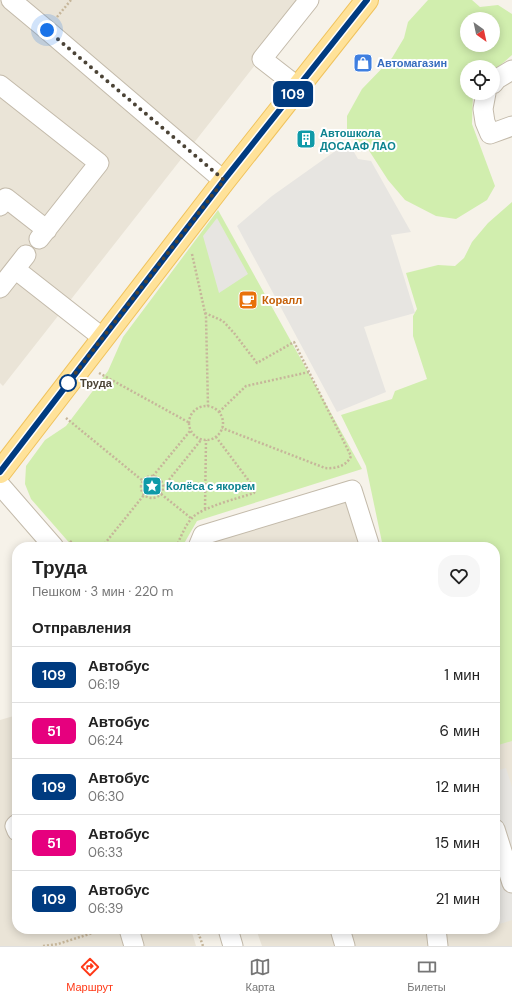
<!DOCTYPE html>
<html lang="ru">
<meta charset="utf-8">
<style>
:root{--surface:#fff;--page:#f6f6f6;--text:#222;--muted:#767676;--line:#e0e0e0;--accent:#ff3917}
body{margin:0;font-family:"DM Sans",sans-serif;background:var(--page);color:var(--text);height:100vh;display:flex;flex-direction:column;font-size:15px;white-space:nowrap}
*{box-sizing:border-box;margin:0}
p{font-size:13px;color:var(--muted)}
.icon{flex:none;width:22px;height:22px;fill:none;stroke:currentColor;stroke-width:2;stroke-linecap:round;stroke-linejoin:round}
.map{position:relative;flex:1;overflow:hidden}
.drawer{position:absolute;left:12px;top:542px;width:488px;height:392px;display:flex;flex-direction:column;background:var(--surface);border-radius:16px;box-shadow:0 2px 10px #0003}
.drawer>*{flex:none}
.badge{padding:0 8px;border-radius:6px;font-size:14px;line-height:26px}
.needle{width:26px;rotate:147deg}
.fabs{position:absolute;left:460px;top:12px;display:grid;gap:8px}
.fabs a{display:grid;place-items:center;width:40px;height:40px;border-radius:50%;background:var(--surface);box-shadow:0 2px 10px #0003;font-size:20px}
.you{position:absolute;width:20px;height:20px;margin:-10px;border:3px solid #fff;border-radius:50%;background:#1a73e8;box-shadow:0 0 0 6px #1a73e833}
.map>.badge{position:absolute;translate:-50% -50%;box-shadow:0 0 0 2px #fff}
h2{padding:0 20px;font-size:15px;line-height:36px}
.round{display:grid;place-items:center;flex:none;width:42px;height:42px;border-radius:16px;background:var(--page)}
.headline{display:flex;align-items:center;justify-content:space-between;height:68px;padding:0 20px}
h1{font-size:19px;font-weight:800;line-height:30px}
ul{padding:0;list-style:none}
li{display:flex;align-items:center;gap:12px;height:56px;padding:0 20px;border-top:1px solid var(--line)}
li div{flex:1}
li b{display:block;font-size:15px}
li em{font-style:normal}
li .badge{min-width:44px;font-weight:700;text-align:center}
.tabs{display:flex;justify-content:space-around;align-items:center;height:56px;border-top:1px solid var(--line);background:var(--surface);font-size:11px;color:var(--muted)}
.tabs a{display:grid;justify-items:center;gap:2px}
.tabs .current{color:var(--accent)}
.map>svg:first-child{display:block}
</style>
<div class="map">
<svg width="512" height="946" viewBox="0 0 512 946">
<rect width="100%" height="100%" fill="#f6f2e9"/>
<path fill="#eae4d7" d="M0 0H306L3 386 0 383Z
M346 502 360 547H205L215 532Z
M17 715V929H191L196 946H0V720Z
M512 727V946H262L256 929H495V732Z"/>
<path fill="#d1eeae" fill-rule="evenodd" d="M428 0H472L480 7 498 5 512 14V55L493 72V67H467V93H473L472 124 495 186 487 200 456 219 436 216 405 200 388 180 368 149 356 141 347 131V116L362 89 392 58 404 38 408 22ZM467 19H493V45H467Z
M512 202V741L495 746V547H383L366 466 341 415 392 399 395 391 427 379 413 336V316L417 309 406 273 438 265 455 266 464 258 472 242 488 223Z
M218 210 362 469 197 521 182 547H73L31 499 25 484 26 466 45 440 66 426 108 371 123 337Z"/>
<path fill="#e7e5e1" d="M348 142 358 159 371 161 411 232 391 235 415 313 364 327 386 392 337 412 237 226 272 196Z
M217 218 248 274 219 293 203 236Z
M506 768 512 787V920L496 925 495 922V771Z"/>
<g fill="none" stroke-linecap="round" stroke-linejoin="round">
<g stroke="#c3baaa" stroke-width="21">
<path id="minor" d="M11 0 47 30 224 181
M493 84 497 79 512 70
M0 85 99 163 39 239
M298 87 262 59 309 0
M486 93 483 109 485 122 490 134 512 126
M0 206 6 198 47 230
M15 269 103 338
M0 288 26 255
M0 485 54 547
M198 547 203 535 352 490 370 547
M17 824 15 826 17 831
M495 829 512 883
M129 929 134 946
M228 929 233 946
M340 929 345 946
M436 929 438 946"/>
</g>
<g stroke="#f0c35d" stroke-width="24">
<path id="major" d="M0 472 224 181 367 0"/>
</g>
<path stroke="#c6b69a" stroke-width="2.5" stroke-dasharray="2 2" stroke-linecap="butt" d="M57 17 71 0
M192 254 206 317 208 406
M205 313 223 321 234 333 257 363 294 342 351 456C347 466 335 469 325 468L222 428
M99 373 188 422
M189 423a17 17 0 1 1 34 0a17 17 0 1 1-34 0Z
M219 412 246 386 309 372
M66 418 143 481
M141 487a11 11 0 1 1 22 0a11 11 0 1 1-22 0Z
M153 476 190 431
M164 486 201 440
M161 494 192 519
M205 509 206 440
M70 541 76 547
M102 547 144 495
M176 547C181 537 185 525 193 517 203 507 239 498 254 493L255 489 216 437
M197 929 203 946
M43 946 58 944 105 929"/>
<use href="#minor" stroke="#fff" stroke-width="19"/>
<use href="#major" stroke="#ffe299" stroke-width="22"/>
</g>
<g fill="none" stroke-linecap="round" stroke-linejoin="round">
<g stroke="#fff" stroke-width="9">
<path id="line" d="M0 472 224 180 367 0"/>
</g>
<use href="#line" stroke="#003b80" stroke-width="6"/>
<path stroke="#4b4336" stroke-width="4" stroke-dasharray="0 7.2" d="M47 30 224 180 64 388 68 383"/>
</g>
<defs>
<g id="shop-square" transform="scale(1)"><rect x="-9" y="-9" width="18" height="18" rx="4" fill="#3f7fe0" stroke="#fff"/><path d="M-5-2.5h2.3a2.7 3.5 0 0 1 5.4 0H5L5.5 6h-11ZM-1.5-2.5h3a1.5 2.3 0 0 0-3 0Z" fill="#fff"/></g>
<g id="building-square" transform="scale(1)"><rect x="-9" y="-9" width="18" height="18" rx="4" fill="#0f9aa8" stroke="#fff"/><path d="M-4-6H4V6H1V3H-1V6H-4ZM-2.5-4.3h1.7v1.8h-1.7ZM.8-4.3h1.7v1.8H.8ZM-2.5-1h1.7V.8h-1.7ZM.8-1h1.7V.8H.8Z" fill="#fff"/></g>
<g id="cafe-square" transform="scale(1)"><rect x="-9" y="-9" width="18" height="18" rx="4" fill="#e8710a" stroke="#fff"/><path d="M-5.5-4.5H6V0H3Q3 3.5 0 3.5H-2.5Q-5.5 3.5-5.5 0ZM3-3.2v2h1.7v-2ZM-6 4.5H4V6H-6Z" fill="#fff"/></g>
<g id="sight-square" transform="scale(1)"><rect x="-9" y="-9" width="18" height="18" rx="4" fill="#0f9aa8" stroke="#fff"/><path d="M0-6L1.8-2.2L6-1.7L2.9 1.2L3.7 5.4L0 3.3L-3.7 5.4L-2.9 1.2L-6-1.7L-1.8-2.2Z" fill="#fff"/></g>
</defs>
<g fill-rule="evenodd">
<use href="#shop-square" x="363" y="63"/>
<use href="#building-square" x="306" y="139"/>
<use href="#cafe-square" x="248" y="300"/>
<use href="#sight-square" x="152" y="486"/>
</g>
<circle fill="#fff" stroke="#003b80" stroke-width="2" cx="68" cy="383" r="8"/>
<g text-anchor="middle" stroke-width="4" stroke-linejoin="round" paint-order="stroke">
<g font-size="11" font-weight="bold" fill="#366cbe" stroke="#fff" text-anchor="start">
<text x="377" y="67">Автомагазин</text>
</g>
<g font-size="11" font-weight="bold" fill="#0d838f" stroke="#fff" text-anchor="start">
<text x="320" y="137">Автошкола<tspan x="320" dy="13">ДОСААФ ЛАО</tspan></text>
<text x="166" y="490">Колёса с якорем</text>
</g>
<g font-size="11" font-weight="bold" fill="#c56008" stroke="#fff" text-anchor="start">
<text x="262" y="304">Коралл</text>
</g>
<g font-size="11" font-weight="bold" fill="#4b4336" stroke="#fff" text-anchor="start">
<text x="80" y="387">Труда</text>
</g>
</g>
</svg>
<div class="fabs">
<a><svg class="needle" viewBox="-14 -14 28 28"><path d="M0-13l5 13h-10z" fill="#e53935"/><path d="M0 13l5-13h-10z" fill="#767676"/></svg></a>
<a><svg class="icon" aria-label="locate" viewBox="0 0 24 24"><circle cx="12" cy="12" r="6"/><path d="M12 2v4M12 18v4M2 12h4M18 12h4"/></svg></a>
</div>
<div class="you" style="left:47px;top:30px"></div>
<b class="badge" style="left:293px;top:94px;background:#003b80;color:#fff">109</b>
<section class="drawer">
<div class="headline"><div><h1>Труда</h1><p>Пешком · 3 мин · 220 m</p></div><a class="round"><svg class="icon" aria-label="heart" viewBox="0 0 24 24"><path d="M12 20l-8-8c-3-5 5-10 8-4 3-6 11-1 8 4z"/></svg></a></div>
<h2>Отправления</h2>
<ul>
<li><span class="badge" style="background:#003b80;color:#fff">109</span><div><b>Автобус</b><p>06:19</p></div><em>1 мин</em></li>
<li><span class="badge" style="background:#e6007e;color:#fff">51</span><div><b>Автобус</b><p>06:24</p></div><em>6 мин</em></li>
<li><span class="badge" style="background:#003b80;color:#fff">109</span><div><b>Автобус</b><p>06:30</p></div><em>12 мин</em></li>
<li><span class="badge" style="background:#e6007e;color:#fff">51</span><div><b>Автобус</b><p>06:33</p></div><em>15 мин</em></li>
<li><span class="badge" style="background:#003b80;color:#fff">109</span><div><b>Автобус</b><p>06:39</p></div><em>21 мин</em></li>
</ul>
</section>
</div>
<nav class="tabs">
<a class="current"><svg class="icon" aria-label="directions" viewBox="0 0 24 24"><path d="M12 3l9 9-9 9-9-9zM9 14v-3h6M13 9l2 2-2 2"/></svg>Маршрут</a>
<a><svg class="icon" aria-label="map" viewBox="0 0 24 24"><path d="M3 6l6-2 6 2 6-2v14l-6 2-6-2-6 2zM9 4v14M15 6v14"/></svg>Карта</a>
<a><svg class="icon" aria-label="tickets" viewBox="0 0 24 24"><path d="M3 7h18v10H3zM15 7v10"/></svg>Билеты</a>
</nav>
